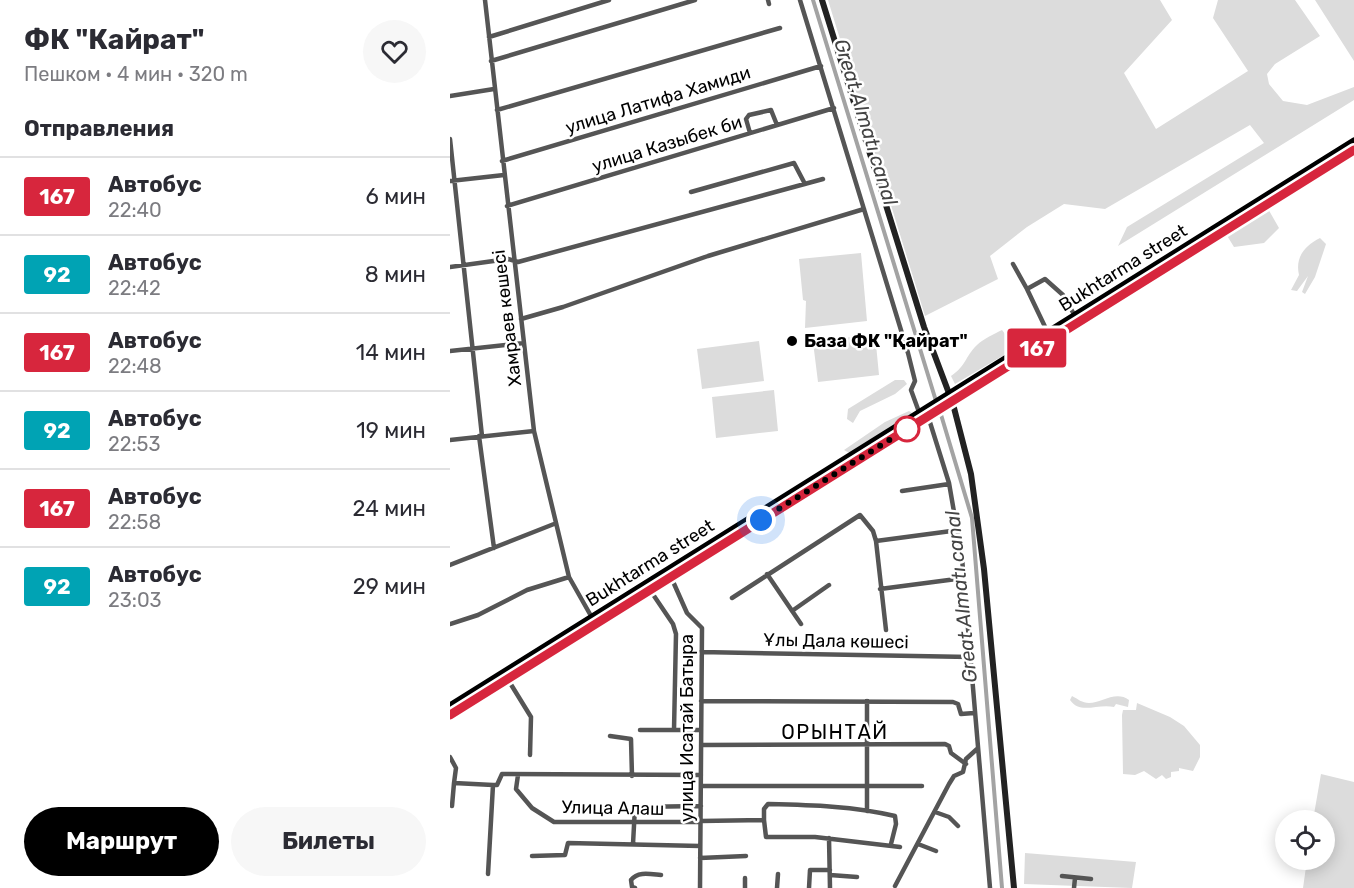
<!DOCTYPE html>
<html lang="ru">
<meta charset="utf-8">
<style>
:root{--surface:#fff;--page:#f7f7f7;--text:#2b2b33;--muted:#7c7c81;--line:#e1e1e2;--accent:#000}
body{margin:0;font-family:Rubik,sans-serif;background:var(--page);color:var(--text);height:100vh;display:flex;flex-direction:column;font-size:22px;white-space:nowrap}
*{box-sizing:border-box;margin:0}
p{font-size:20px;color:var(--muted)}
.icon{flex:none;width:33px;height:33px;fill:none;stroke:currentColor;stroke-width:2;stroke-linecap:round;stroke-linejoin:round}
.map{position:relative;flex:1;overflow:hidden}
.panel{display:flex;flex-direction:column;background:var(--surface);width:450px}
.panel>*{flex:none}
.badge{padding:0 12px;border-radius:4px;font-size:21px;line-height:39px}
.controls{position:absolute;left:825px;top:810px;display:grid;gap:12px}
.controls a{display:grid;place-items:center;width:60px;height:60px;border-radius:50%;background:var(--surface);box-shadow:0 3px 15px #0003;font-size:30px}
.you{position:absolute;width:30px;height:30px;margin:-15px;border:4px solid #fff;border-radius:50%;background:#1a73e8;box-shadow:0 0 0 9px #1a73e833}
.map>.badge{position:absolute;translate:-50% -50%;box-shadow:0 0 0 3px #fff}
h2{padding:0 24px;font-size:22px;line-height:54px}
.round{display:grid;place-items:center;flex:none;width:63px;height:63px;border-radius:32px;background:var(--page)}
.head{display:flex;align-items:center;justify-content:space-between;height:102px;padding:0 24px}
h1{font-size:28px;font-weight:700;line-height:45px}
.cta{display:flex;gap:12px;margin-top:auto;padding:12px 24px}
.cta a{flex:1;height:69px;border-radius:36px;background:var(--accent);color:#fff;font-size:24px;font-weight:700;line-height:69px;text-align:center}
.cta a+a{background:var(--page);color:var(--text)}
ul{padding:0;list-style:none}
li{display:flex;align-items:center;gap:18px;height:78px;padding:0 24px;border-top:2px solid var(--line)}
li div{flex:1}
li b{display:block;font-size:22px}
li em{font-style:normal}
li .badge{min-width:66px;font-weight:700;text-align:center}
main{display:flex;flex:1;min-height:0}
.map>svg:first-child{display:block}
</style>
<main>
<section class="panel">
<div class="head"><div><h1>ФК &quot;Кайрат&quot;</h1><p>Пешком · 4 мин · 320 m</p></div><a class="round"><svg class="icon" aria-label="heart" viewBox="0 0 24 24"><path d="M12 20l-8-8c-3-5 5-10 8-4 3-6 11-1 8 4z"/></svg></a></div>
<h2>Отправления</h2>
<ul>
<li><span class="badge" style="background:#d7263d;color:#fff">167</span><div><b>Автобус</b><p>22:40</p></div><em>6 мин</em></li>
<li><span class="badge" style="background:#00a3b4;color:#fff">92</span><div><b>Автобус</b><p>22:42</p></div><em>8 мин</em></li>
<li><span class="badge" style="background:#d7263d;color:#fff">167</span><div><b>Автобус</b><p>22:48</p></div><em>14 мин</em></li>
<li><span class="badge" style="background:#00a3b4;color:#fff">92</span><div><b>Автобус</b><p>22:53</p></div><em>19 мин</em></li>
<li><span class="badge" style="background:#d7263d;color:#fff">167</span><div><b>Автобус</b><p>22:58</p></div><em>24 мин</em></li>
<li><span class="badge" style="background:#00a3b4;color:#fff">92</span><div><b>Автобус</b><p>23:03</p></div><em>29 мин</em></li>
</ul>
<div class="cta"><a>Маршрут</a><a>Билеты</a></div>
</section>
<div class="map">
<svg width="904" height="888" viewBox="0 0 904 888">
<rect width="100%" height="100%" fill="#fff"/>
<path fill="#dcdcdc" d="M378 0H710L722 20 674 73 706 129 798 71 763 18 768 0H845L870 36 825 64 817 74 819 84 833 101 857 105 904 87V100L668 246 677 227 814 143 800 125 655 209 614 204 577 227 540 256 548 279 475 316Z
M865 0H904V61Z
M817 207 829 228 814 243 784 247 776 234Z
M870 238 876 244 865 277 855 294 852 292 858 276 847 291 841 290 849 275C845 258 854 246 870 238Z
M411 253 417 321 355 328 356 301 353 300 349 259Z
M552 330 566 348 505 384 501 376C517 365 514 358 527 345 533 339 544 334 552 330Z
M425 334 429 375 368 382 363 342Z
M309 341 314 381 252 389 247 349Z
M445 380H454L457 384 445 394 410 411 403 423 397 419 398 409Z
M324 390 328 431 266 438 262 397Z
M459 411 462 413 460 416 401 454 394 450 435 422Z
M622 696C628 699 632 703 639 703 651 703 666 690 679 700L678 707 666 704 664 707C648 703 630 715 620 700Z
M687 703 720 717 734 726 750 745V757L743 771 729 768V771L721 772V777L716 779 712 775 706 779 694 771 685 775 673 774 672 715 673 710H686Z
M871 774 904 782V888H853L857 860H874V820H863Z
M575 853 686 862 682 888 574 884Z"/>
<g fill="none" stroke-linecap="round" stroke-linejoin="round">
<path stroke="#a3a3a3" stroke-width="4" d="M363 0 486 401
M489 408 522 518 552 888"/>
<path stroke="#555" stroke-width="4.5" d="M35 0 84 431 119 577 145 623
M318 0 319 4
M350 0 458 353 465 381 461 390 469 412
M39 37 159 0
M41 61 245 0
M0 96 44 89
M47 110 330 28
M300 133 296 119 299 115 321 110 327 125
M0 139 32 436
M52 161 371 66
M0 181 54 175
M241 192 344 163 355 184
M57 206 384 108
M563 264 577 289 595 279 613 295 625 316
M0 267 58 259 68 262 373 179
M577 289 598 333
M71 319 113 307 258 256 414 209
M0 351 74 343
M478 416 499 483 512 558 540 888
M29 436 44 548
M0 440 84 431
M452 491 499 484
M426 541 436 630
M0 565 104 524
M317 574 351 624
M221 577 237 613 252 628 250 888
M430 589 514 578
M200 590 223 624 226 634 224 730
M282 598 410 515 423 531 426 541 509 530
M342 611 379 585
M0 624 28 615 77 590 119 577
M251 652 520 657
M57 678 81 717 80 755
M251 701 503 702 508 704 511 714 524 713
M190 730H251
M160 736 181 739 182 776
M251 745 495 744 499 746 501 753 516 764
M0 757 6 768 4 783 43 785 38 874
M68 775 66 789 82 808 104 822H251
M43 785H47L52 774 251 775
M251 786H472
M2 806 4 783
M417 811V701
M485 812 499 817 508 826
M314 820 316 837H365L450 847
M251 821 314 820V809L318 804C360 805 404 806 445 816L446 824 441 844
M379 838 380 888
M183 844 185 807 251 806
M468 844 486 851
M82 856 115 855 118 843 250 846
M250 858 296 856
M380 875 407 877
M612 876 641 879
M445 886 499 784 504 776 513 772 516 759 527 749
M185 888 182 887 181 880C188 871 200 874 211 875
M295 888V878
M327 888 328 874
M359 888 360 870H380
M624 888 625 878"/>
<path stroke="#222" stroke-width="6" d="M372 0 474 327 503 404 521 474 534 569 564 888"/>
<path stroke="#000" stroke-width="7" d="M0 706 904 141
M0 715 904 150"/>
</g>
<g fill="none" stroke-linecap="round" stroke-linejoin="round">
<g stroke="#fff" stroke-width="14">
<path id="line" d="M0 715 904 150"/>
</g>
<use href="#line" stroke="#d7263d" stroke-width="9"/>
<path stroke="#000" stroke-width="6" stroke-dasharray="0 10.8" d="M311 520 457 429"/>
</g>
<circle fill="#000" stroke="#fff" stroke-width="2" cx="342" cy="341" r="6"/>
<circle fill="#fff" stroke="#d7263d" stroke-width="3" cx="457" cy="429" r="12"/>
<g text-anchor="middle" stroke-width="5" stroke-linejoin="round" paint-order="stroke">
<g font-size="18" fill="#000" stroke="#fff">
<text transform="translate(208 100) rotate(-17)" y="6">улица Латифа Хамиди</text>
<text transform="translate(217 144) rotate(-17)" y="6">улица Казыбек би</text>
<text transform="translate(673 268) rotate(-32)" y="6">Bukhtarma street</text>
<text transform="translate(57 318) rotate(-97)" y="6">Хамраев көшесі</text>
<text transform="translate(200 563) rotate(-32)" y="6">Bukhtarma street</text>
<text transform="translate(386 641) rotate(1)" y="6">Ұлы Дала көшесі</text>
<text transform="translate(237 728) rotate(-90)" y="6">улица Исатай Батыра</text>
<text transform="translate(163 808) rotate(1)" y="6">Улица Алаш</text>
</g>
<g font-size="18" font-weight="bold" fill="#000" stroke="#fff" text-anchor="start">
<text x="354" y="347">База ФК "Қайрат"</text>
</g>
<g font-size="20" font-style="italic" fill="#444" stroke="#fff">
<text transform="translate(416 122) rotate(73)" y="7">Great Almatı canal</text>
<text transform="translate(511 597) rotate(-96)" y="7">Great Almatı canal</text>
</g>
<g font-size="20" letter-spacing="1.5" fill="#000" stroke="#fff">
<text x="385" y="739">ОРЫНТАЙ</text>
</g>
</g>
</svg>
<div class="controls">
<a><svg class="icon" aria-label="locate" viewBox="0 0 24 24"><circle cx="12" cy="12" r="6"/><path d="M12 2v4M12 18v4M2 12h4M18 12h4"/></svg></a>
</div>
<div class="you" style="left:311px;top:520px"></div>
<b class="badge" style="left:587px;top:348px;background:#d7263d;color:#fff">167</b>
</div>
</main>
